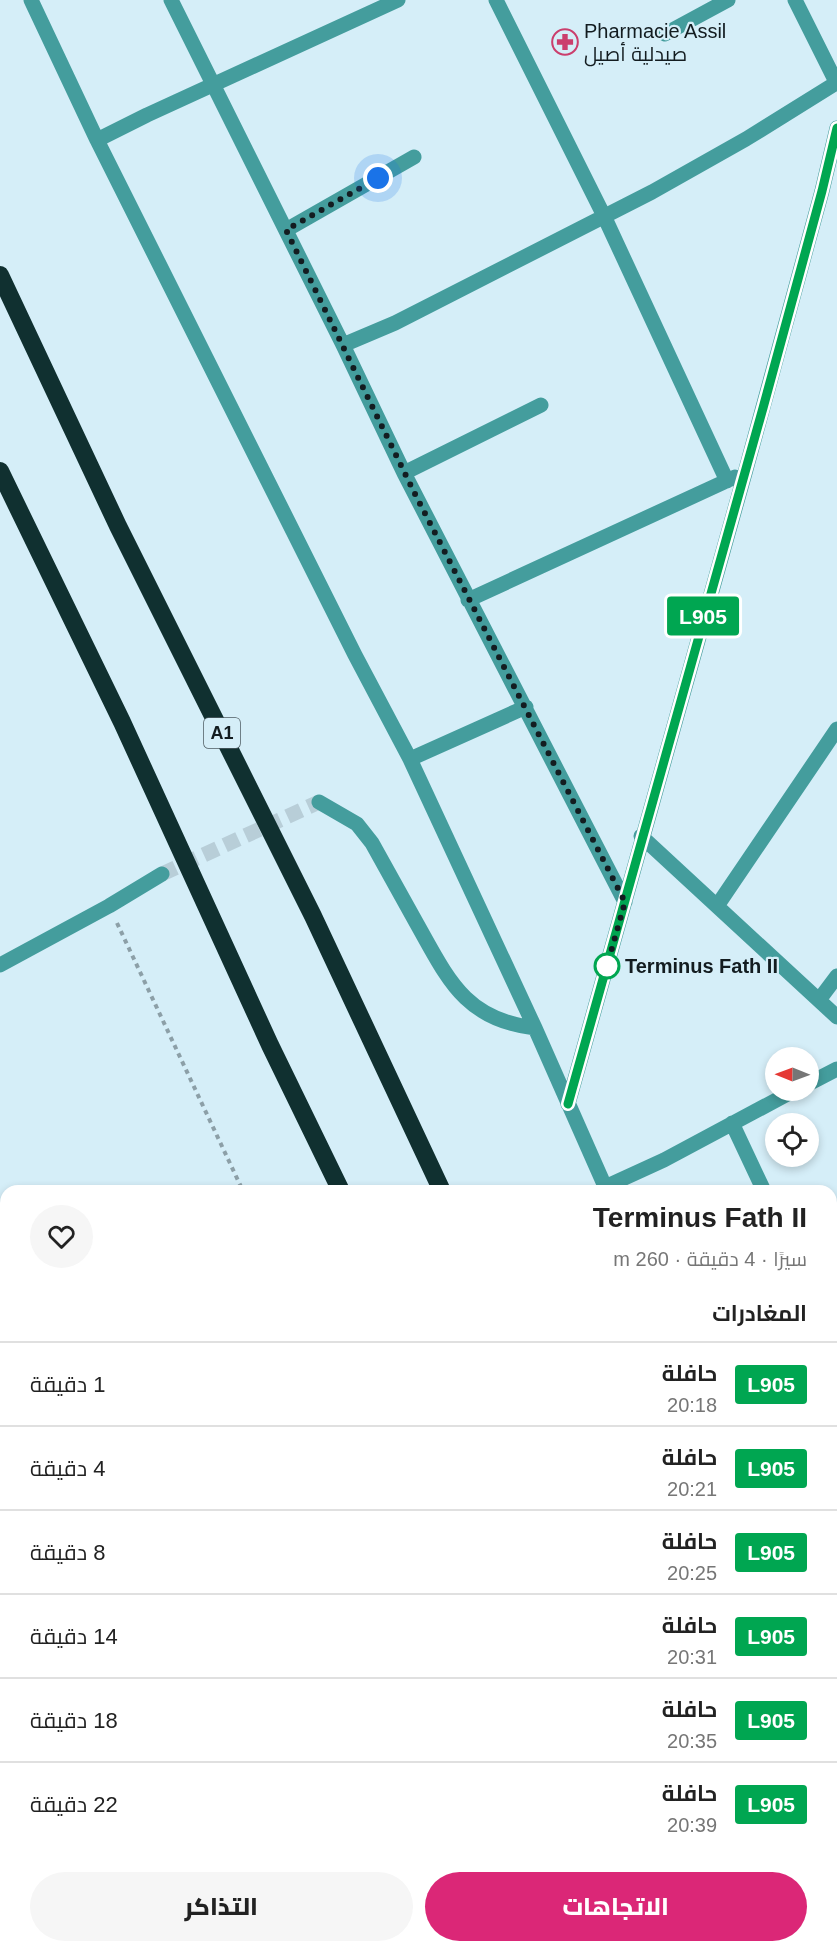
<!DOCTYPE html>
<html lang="ar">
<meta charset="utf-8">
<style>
:root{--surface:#fff;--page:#f6f6f6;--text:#222;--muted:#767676;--line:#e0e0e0;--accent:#db2777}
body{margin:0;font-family:Arial,Cairo,sans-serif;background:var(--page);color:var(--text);direction:rtl;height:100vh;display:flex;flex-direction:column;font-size:22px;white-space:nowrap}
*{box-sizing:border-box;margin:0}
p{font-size:20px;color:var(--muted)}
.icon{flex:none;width:33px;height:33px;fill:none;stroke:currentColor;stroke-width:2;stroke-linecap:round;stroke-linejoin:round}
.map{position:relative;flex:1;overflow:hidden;direction:ltr}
.details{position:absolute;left:0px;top:1185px;width:837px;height:768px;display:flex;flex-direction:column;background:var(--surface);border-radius:18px 18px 0 0;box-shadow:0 3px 9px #0003;direction:rtl}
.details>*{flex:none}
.badge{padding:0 12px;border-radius:4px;font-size:21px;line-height:39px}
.needle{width:39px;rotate:271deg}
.fabs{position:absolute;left:765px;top:1047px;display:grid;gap:12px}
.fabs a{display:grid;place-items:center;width:54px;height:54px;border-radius:50%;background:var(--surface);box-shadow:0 3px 9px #0003;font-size:30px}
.you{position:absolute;width:30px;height:30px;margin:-15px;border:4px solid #fff;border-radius:50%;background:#1a73e8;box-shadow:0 0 0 9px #1a73e833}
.map>.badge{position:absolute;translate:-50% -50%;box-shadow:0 0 0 3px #fff}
h2{padding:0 30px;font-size:22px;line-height:54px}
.round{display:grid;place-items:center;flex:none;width:63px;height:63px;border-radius:32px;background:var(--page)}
.head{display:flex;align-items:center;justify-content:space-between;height:102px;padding:0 30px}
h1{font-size:28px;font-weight:800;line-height:45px}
.cta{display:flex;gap:12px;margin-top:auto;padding:12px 30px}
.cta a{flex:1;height:69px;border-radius:36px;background:var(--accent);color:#fff;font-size:24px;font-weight:800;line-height:69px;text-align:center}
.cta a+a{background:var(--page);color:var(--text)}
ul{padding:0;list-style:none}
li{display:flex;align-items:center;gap:18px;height:84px;padding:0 30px;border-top:2px solid var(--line)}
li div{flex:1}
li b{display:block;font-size:22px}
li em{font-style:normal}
li .badge{min-width:66px;font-weight:700;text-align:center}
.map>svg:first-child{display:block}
</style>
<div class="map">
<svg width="837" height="1953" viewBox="0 0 837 1953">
<rect width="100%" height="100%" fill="#d5eef8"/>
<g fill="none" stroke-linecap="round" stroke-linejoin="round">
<path stroke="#b8ced8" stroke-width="15" stroke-dasharray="15 8" stroke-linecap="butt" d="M162 874 319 802"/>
<path stroke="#8c9fa7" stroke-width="4" stroke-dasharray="4.5 4.5" stroke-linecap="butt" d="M117 923 243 1191
M831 1741 837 1739
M831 1865 837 1877
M627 1947 630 1953"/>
<path stroke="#449d9d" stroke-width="15" d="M31 0 97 140 355 655 410 759 535 1028 607 1191
M171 0 343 345 404 473 625 902
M496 0 604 216 727 481
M795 0 837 84
M665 34 728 0
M97 140 147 115 398 0
M286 230 414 157
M343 345 395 323 652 192 746 139 836 83
M404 473 541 405
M468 600 735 477
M410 759 526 707
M319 802 357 824 372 843C387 870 402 897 417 924 448 979 465 1020 535 1028
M641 836 837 1017
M717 906 837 729
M0 965 109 906 162 874
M819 1000 837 976
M808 1084 837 1069
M568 1104 745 473 822 191 837 128
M732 1123 764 1191
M605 1187 664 1160 795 1090
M831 1322 837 1316
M831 1337 837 1349
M0 1610 6 1619
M831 1622 837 1634
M0 1812 6 1805
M0 1843 6 1840
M0 1931 6 1946
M183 1947 185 1953"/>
<path stroke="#103030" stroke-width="18" d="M0 275 118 526 313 916 442 1191
M0 471 122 722 270 1045 341 1191
M720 1947 723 1953
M822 1947 825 1953"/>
</g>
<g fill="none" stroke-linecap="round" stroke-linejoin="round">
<g stroke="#fff" stroke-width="14">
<path id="line" d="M568 1104 763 408 822 191 837 128"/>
</g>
<use href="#line" stroke="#00a651" stroke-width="9"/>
<path stroke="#131c20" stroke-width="6" stroke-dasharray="0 10.8" d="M378 178 286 230 415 494 625 902 607 966"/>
</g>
<defs>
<g id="pharmacy-ring" transform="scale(1.35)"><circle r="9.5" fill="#d5eef8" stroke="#cb3e6d" stroke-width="1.5"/><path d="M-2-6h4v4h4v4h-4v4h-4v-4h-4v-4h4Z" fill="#cb3e6d"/></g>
</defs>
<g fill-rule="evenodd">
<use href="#pharmacy-ring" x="565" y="42"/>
</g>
<circle fill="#fff" stroke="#00a651" stroke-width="3" cx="607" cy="966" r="12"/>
<g text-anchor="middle" stroke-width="4.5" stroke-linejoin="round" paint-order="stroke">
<rect fill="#d5eef8" stroke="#4d5b61" stroke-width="1.5" x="204" y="718" width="36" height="30" rx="4.5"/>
<g font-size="18" font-weight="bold" fill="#131c20">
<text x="222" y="739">A1</text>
</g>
<g font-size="20" fill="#131c20" stroke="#d5eef8" text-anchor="start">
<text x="584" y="38">Pharmacie Assil<tspan x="584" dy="23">صيدلية أصيل</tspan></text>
</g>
<g font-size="20" font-weight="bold" fill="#131c20" stroke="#d5eef8" text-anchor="start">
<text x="625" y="973">Terminus Fath II</text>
</g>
</g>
</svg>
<div class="fabs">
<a><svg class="needle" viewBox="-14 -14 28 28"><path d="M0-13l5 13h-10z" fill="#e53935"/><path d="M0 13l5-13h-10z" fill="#767676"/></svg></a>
<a><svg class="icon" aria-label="locate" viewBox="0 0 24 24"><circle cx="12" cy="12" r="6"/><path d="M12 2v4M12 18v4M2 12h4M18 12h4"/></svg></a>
</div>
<div class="you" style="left:378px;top:178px"></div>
<b class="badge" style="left:703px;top:616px;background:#00a651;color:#fff">L905</b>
<section class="details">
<div class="head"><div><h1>Terminus Fath II</h1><p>سيرًا · 4 دقيقة · 260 m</p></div><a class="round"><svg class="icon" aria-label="heart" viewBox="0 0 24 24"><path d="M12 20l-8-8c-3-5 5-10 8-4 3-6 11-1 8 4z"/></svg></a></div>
<h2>المغادرات</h2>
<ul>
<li><span class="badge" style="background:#00a651;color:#fff">L905</span><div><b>حافلة</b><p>20:18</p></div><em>1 دقيقة</em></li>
<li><span class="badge" style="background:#00a651;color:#fff">L905</span><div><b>حافلة</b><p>20:21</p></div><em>4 دقيقة</em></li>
<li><span class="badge" style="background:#00a651;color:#fff">L905</span><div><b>حافلة</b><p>20:25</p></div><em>8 دقيقة</em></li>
<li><span class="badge" style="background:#00a651;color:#fff">L905</span><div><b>حافلة</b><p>20:31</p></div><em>14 دقيقة</em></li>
<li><span class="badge" style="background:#00a651;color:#fff">L905</span><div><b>حافلة</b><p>20:35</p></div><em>18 دقيقة</em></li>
<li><span class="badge" style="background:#00a651;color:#fff">L905</span><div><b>حافلة</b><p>20:39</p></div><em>22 دقيقة</em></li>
</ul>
<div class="cta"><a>الاتجاهات</a><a>التذاكر</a></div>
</section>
</div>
